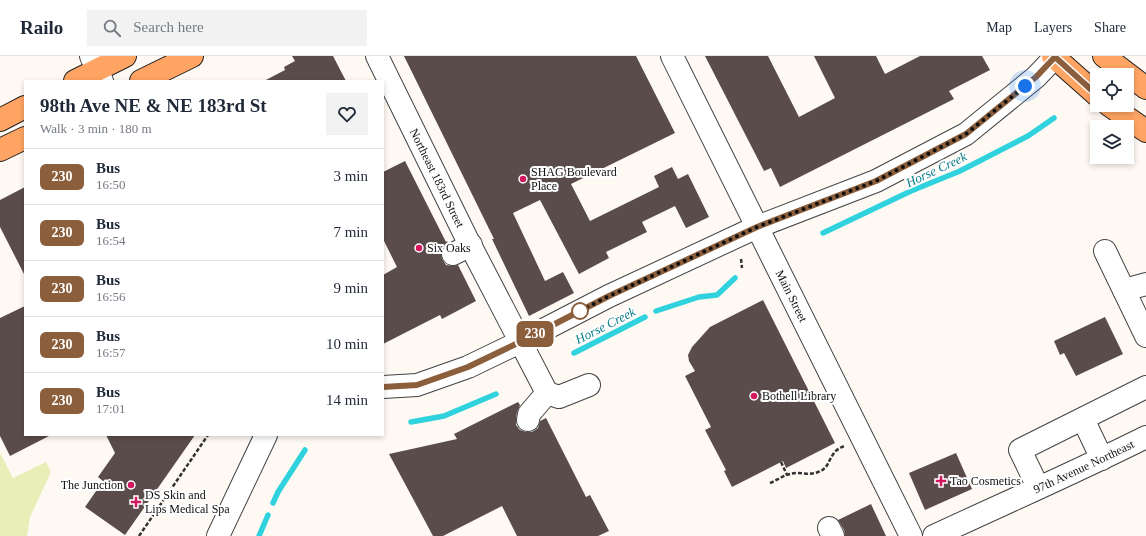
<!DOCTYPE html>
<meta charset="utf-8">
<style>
:root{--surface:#fff;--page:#f2f2f3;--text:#1f2937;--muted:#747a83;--line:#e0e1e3}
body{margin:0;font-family:Georgia,serif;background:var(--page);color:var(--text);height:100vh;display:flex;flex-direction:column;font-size:15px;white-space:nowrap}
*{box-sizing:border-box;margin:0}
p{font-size:13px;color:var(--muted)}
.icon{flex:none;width:22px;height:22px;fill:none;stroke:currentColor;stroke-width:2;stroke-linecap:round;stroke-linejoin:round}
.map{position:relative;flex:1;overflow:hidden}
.side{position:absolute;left:24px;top:24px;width:360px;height:356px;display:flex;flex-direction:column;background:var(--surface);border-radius:0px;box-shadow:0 2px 6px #0003}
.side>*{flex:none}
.badge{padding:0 8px;border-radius:6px;font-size:14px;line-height:26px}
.buttons{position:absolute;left:1090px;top:12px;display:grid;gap:8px}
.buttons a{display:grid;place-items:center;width:44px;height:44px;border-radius:0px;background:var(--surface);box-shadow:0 2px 6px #0003;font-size:20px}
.you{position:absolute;width:20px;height:20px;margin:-10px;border:3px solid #fff;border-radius:50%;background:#1a73e8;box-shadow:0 0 0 6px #1a73e833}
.map>.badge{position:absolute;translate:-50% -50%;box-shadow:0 0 0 2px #fff}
.round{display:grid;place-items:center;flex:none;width:42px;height:42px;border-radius:0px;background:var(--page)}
.overview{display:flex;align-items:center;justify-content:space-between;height:68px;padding:0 16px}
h1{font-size:19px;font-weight:700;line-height:30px}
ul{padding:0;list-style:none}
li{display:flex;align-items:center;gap:12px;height:56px;padding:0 16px;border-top:1px solid var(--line)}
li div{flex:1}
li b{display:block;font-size:15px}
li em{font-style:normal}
li .badge{min-width:44px;font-weight:700;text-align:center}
header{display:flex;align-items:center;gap:24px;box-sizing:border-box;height:56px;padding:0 20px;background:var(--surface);border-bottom:1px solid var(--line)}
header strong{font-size:19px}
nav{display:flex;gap:22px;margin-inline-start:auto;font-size:14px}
.search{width:280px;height:36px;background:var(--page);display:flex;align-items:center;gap:10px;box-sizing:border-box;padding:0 14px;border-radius:0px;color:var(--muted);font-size:15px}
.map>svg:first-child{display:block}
</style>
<header>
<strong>Railo</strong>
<div class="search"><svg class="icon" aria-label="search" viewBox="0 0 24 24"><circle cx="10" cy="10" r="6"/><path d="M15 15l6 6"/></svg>Search here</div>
<nav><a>Map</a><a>Layers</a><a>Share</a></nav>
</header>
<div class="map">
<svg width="1146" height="480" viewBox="0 0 1146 480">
<rect width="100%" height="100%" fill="#fff9f3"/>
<path fill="#e7efb7" d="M0 397 13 422 46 406 51 416 30 461 27 480H0Z"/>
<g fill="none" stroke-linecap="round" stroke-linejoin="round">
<path stroke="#30d3dd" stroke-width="5.5" d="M823 177 911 135 960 115 1028 80 1054 62
M656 255 699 241 717 239 735 222
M574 297 645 261
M411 366 444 360 496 338
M273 447 278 436 305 394
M259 480 268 459"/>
</g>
<path fill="#5a4c4b" d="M292 0H333L346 25H264L285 14 284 11 295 5Z
M404 0H636L675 77 571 128 590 165 659 131 654 120 672 111 678 123 688 118 709 161 686 172 675 150 642 166 647 176 606 196 609 202 579 218 540 144 513 157 545 225 563 216 574 237 529 260 492 183H494Z
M705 0H768L799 61 835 42 814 0H876L885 18 920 0H982L990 14 949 35 954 43 780 131 771 112 764 115Z
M405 105 446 186 447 185 448 187 442 191 441 198 442 203 446 209 452 210 458 209 476 245 442 263 440 259 383 288V219L397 211 383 183V116Z
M25 131V220L0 171V144Z
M763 244 835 387 786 412 783 405 732 431 724 415 726 414 705 374 711 371 685 320 695 315 689 305 688 299 692 291 710 271Z
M25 250V379H51L10 400 0 380V262Z
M1105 261 1123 298 1076 320 1064 297 1060 299 1054 285Z
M518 346 520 349 517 356 516 362V369L520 374 526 376H532L538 372 540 365 546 362 586 441 590 439 609 475 598 480H517L502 450 443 480H433L389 398 457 383 454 378Z
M106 379H195L125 479 85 451 103 425 98 421 115 397Z
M956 397 972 433 925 454 909 417Z
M871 448 886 480H845L844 474 838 464Z"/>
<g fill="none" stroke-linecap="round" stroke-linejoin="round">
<g stroke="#434343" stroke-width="24">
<g id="minor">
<path d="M91 0 102 25"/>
<path id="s1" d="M377 0 467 183 547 337 559 341 589 329"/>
<path id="s2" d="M672 0 911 480"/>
<path d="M1105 195 1146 280"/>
<path d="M453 198 471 189"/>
<path d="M1124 234 1146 228"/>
<path d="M383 331 417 329 468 311 520 286 609 240 757 171 876 125 966 78 1036 21 1056 0"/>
<path d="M1083 363 1102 403"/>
<path d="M528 364 529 358 547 337"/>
<path d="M1038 431 1020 394 1146 331"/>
<path d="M829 472 833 480"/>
<path d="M218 480 266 379"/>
<path id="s3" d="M934 480C1005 447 1076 416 1146 381"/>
</g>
</g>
<g stroke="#212121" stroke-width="24">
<path id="major" d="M1053 0 1097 39
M1104 0 1146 32
M75 25 125 0
M141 25 192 0
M1109 49 1146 75
M0 64 25 51
M0 94 25 82"/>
</g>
<path stroke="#323232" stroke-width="2.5" stroke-dasharray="4 2" stroke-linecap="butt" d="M741 203 742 212
M781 406 787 419
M770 427C779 423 787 417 797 417 804 417 811 419 818 416 828 413 828 405 834 397 836 394 840 392 844 390
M139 480 208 379"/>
<use href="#minor" stroke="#fff" stroke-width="22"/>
<use href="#major" stroke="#ffa463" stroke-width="22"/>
</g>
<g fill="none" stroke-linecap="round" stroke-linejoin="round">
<g stroke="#fff" stroke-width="9">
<path id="line" d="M383 331 417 329 468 311 520 286 609 240 757 171 876 125 966 78 1036 21 1055 1 1097 39"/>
</g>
<use href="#line" stroke="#8b5e3c" stroke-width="6"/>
<path stroke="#101010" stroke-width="4" stroke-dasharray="0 7.2" d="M580 255 574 258 609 240 757 171 876 125 966 78 1025 30"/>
</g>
<g fill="#d2175f" stroke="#fff" stroke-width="1.5">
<circle cx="523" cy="123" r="4"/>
<circle cx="419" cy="192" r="4"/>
<circle cx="754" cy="340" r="4"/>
<path d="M939 419h4v4h4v4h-4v4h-4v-4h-4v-4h4z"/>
<circle cx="131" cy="429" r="4"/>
<path d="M134 440h4v4h4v4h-4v4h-4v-4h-4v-4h4z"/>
</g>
<circle fill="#fff" stroke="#8b5e3c" stroke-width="2" cx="580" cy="255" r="8"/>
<g text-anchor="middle" stroke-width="4" stroke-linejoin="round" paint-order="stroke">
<g font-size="12" fill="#101010" stroke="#fff" text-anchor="start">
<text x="531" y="120">SHAG Boulevard<tspan x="531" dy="14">Place</tspan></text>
<text x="427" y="196">Six Oaks</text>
<text x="762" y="344">Bothell Library</text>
<text x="950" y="429">Tao Cosmetics</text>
<text x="123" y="433" text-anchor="end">The Junction</text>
<text x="145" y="443">DS Skin and<tspan x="145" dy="14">Lips Medical Spa</tspan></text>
</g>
<g font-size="12" fill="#101010" stroke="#fff">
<text dy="4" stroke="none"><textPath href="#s1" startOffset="136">Northeast 183rd Street</textPath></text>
<text dy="4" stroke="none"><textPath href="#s2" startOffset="268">Main Street</textPath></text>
<text dy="4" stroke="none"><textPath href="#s3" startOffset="165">97th Avenue Northeast</textPath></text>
</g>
<g font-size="13" font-style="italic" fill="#0b7e8a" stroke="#fff">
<text transform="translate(936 113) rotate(-25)" y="5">Horse Creek</text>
<text transform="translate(605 269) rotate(-27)" y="5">Horse Creek</text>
</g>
</g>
</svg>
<div class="buttons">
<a><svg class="icon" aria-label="locate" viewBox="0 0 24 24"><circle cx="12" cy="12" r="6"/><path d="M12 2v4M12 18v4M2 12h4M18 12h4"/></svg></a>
<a><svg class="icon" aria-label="layers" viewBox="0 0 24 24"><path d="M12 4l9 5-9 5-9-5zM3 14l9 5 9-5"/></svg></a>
</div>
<div class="you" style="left:1025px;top:30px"></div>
<b class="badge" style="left:535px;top:278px;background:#8b5e3c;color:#fff">230</b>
<section class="side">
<div class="overview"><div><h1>98th Ave NE &amp; NE 183rd St</h1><p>Walk · 3 min · 180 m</p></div><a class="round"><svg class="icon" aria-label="heart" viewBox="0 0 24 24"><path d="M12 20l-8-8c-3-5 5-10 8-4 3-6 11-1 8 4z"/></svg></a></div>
<ul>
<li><span class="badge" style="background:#8b5e3c;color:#fff">230</span><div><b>Bus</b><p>16:50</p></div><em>3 min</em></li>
<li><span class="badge" style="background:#8b5e3c;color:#fff">230</span><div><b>Bus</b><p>16:54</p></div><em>7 min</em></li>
<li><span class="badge" style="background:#8b5e3c;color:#fff">230</span><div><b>Bus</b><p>16:56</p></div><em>9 min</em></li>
<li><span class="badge" style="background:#8b5e3c;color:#fff">230</span><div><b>Bus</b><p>16:57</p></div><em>10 min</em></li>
<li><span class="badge" style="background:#8b5e3c;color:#fff">230</span><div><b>Bus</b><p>17:01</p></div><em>14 min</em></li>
</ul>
</section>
</div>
